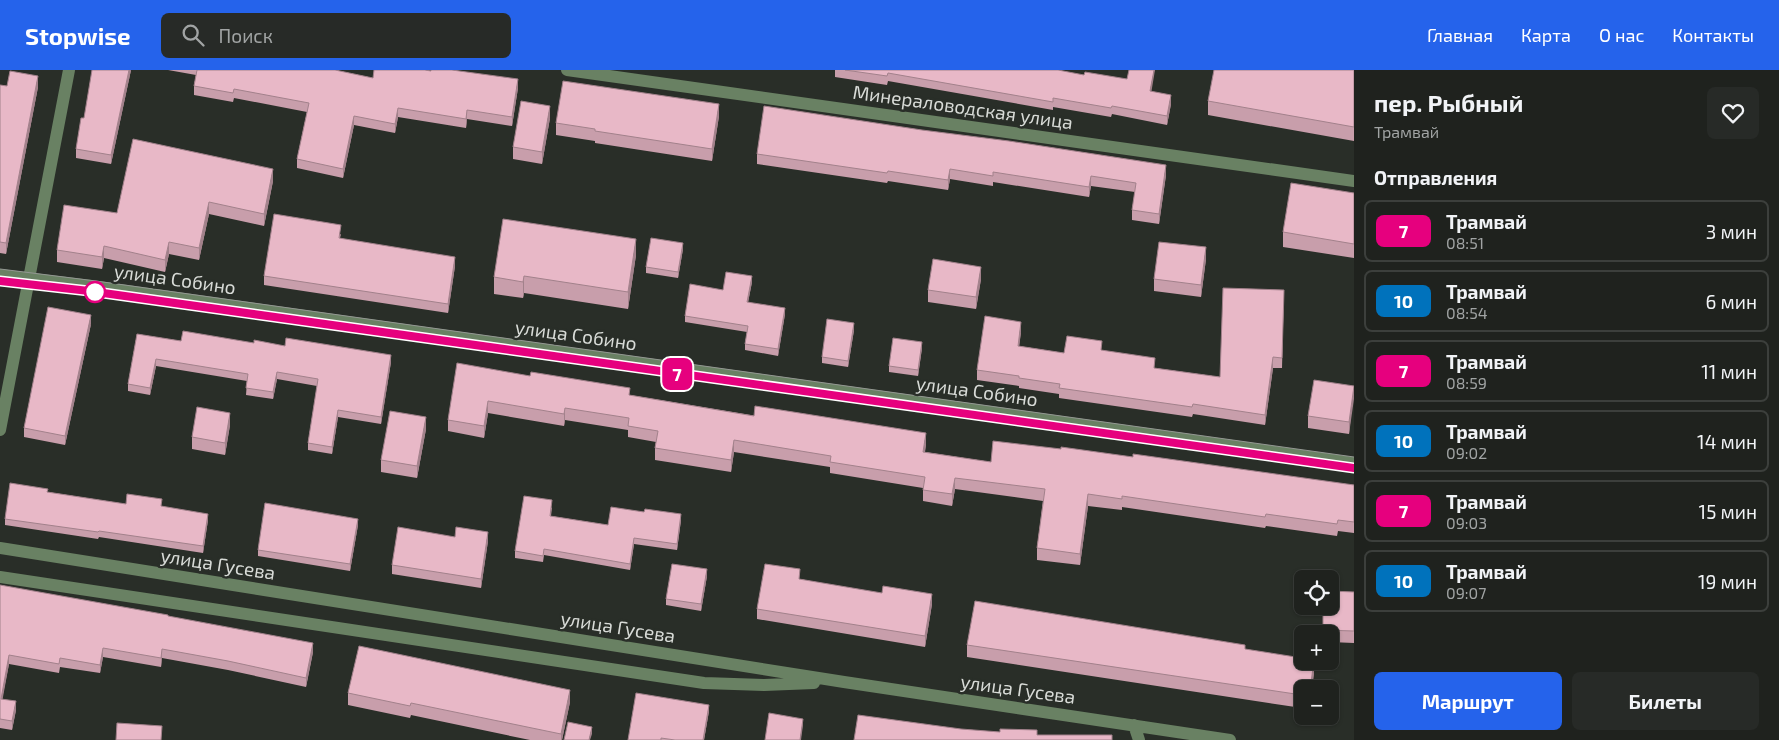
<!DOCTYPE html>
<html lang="ru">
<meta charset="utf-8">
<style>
:root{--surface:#1f221e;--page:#272a27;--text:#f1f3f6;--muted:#a1a4a4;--line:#3c3f3c;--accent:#2563eb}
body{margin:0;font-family:"Exo 2",sans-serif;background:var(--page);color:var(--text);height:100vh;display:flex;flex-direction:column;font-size:19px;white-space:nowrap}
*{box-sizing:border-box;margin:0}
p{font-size:16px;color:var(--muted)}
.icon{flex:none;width:28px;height:28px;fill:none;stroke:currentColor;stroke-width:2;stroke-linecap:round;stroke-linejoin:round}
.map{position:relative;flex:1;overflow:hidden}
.drawer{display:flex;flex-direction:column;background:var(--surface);width:425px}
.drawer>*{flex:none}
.badge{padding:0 10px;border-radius:8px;font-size:18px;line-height:32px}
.fabs{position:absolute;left:1294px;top:500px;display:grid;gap:10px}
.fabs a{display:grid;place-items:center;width:45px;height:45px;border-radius:8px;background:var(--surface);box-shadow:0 1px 4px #0004,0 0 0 1px var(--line);font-size:25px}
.map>.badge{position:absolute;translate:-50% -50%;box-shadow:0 0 0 2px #fff}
h2{padding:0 20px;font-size:19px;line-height:45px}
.round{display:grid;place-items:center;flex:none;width:52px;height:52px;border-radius:8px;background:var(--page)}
.overview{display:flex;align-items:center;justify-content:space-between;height:85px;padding:0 20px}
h1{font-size:24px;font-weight:700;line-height:38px}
.cta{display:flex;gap:10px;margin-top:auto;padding:10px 20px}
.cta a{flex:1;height:58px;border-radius:8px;background:var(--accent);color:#fff;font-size:20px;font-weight:700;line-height:58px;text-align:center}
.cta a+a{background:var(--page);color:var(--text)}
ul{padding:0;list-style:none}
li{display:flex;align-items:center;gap:15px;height:62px;margin:0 10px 8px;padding:0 10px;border:2px solid var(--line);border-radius:8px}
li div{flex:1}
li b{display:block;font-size:19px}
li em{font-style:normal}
li .badge{min-width:55px;font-weight:700;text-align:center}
header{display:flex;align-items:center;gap:30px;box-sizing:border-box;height:70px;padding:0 25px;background:var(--accent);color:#fff}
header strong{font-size:24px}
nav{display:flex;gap:28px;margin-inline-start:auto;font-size:18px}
.search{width:350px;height:45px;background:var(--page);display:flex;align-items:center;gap:12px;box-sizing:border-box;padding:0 18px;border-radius:8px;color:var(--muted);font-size:19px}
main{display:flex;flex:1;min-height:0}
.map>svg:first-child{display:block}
</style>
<header>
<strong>Stopwise</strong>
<div class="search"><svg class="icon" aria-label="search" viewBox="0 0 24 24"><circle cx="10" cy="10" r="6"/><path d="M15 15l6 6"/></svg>Поиск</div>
<nav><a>Главная</a><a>Карта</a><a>О нас</a><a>Контакты</a></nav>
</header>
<main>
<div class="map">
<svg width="1354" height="670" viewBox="0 0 1354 670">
<rect width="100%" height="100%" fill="#292e28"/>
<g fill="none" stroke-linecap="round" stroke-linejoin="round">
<path stroke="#698163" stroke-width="12" d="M567 0 1354 111
M0 205 91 216 1354 393
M0 360 69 0
M0 478 844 612 1230 670
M0 507 704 613 764 615 814 613
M1134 655 1139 670"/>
<path stroke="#939792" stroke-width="1" d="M0 199 96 211 1354 387
M0 211 89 221 1354 399"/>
</g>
<path fill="#c89eab" d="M131 0 111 94 76 88V79L84 48Z
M168 0H335L373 8 518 18 512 56 467 49 466 58 398 47 395 63 354 55 343 108 297 98V89L307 42 234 28 233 32 194 25V16L196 5Z
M835 0H1058L1151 22 1171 34 1167 55 1112 44 1111 47 1053 37V40L888 11 887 15 835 7Z
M1354 0V71L1208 45V31Z
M0 15 7 16 38 17 6 184 0 183Z
M719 46 712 91 595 73V71L556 65V53Z
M550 48 542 94 513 89V77Z
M757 84 1166 105 1159 154 1132 150V140L1135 122 1091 116 1089 127 993 112V116L950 109 948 120 888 111 887 113 757 94Z
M273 111 264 156 209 144 199 190 169 184 165 202 104 188 102 199 57 192V180L117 143Z
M1354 123V188L1283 177V162Z
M341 164 340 168 455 196 448 243 264 215V206Z
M683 179 678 208 646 203V197Z
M636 185 628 239 524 223 523 228 494 224V207Z
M1206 189 1201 227 1154 221V209Z
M981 209 976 239 928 232V220Z
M752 212 748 232 785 244 778 286 745 280V274L747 262 685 252V246L723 220Z
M1284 220 1282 298H1273L1265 355 1193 344 1192 347 1059 328V324L1019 318V316L977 310V300L1021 262 1019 276 1064 283 1102 280 1155 298 1220 307Z
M91 254 65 375 24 367V358Z
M854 260 848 297 822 293V287Z
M137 264 181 271 254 273 285 276 391 292 381 354 338 347 332 384 308 380V373L317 316 277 309 273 329 246 325 247 311 156 296 150 325 128 321V314Z
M922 278 918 306 889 302V296Z
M530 306 630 325 926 374 925 382 991 392 1133 387 1354 415V463L1338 461 1337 466 1266 456 1265 458 1122 437V440L1088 436 1080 495 1037 490V478L1043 431 955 419 952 436 923 431V418L830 403V397L734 382 731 402 655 390V378L656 372 628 367V360L565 350 564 356 488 343 484 368 448 361V350Z
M1354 316 1349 364 1308 358V346Z
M230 355 225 385 192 379V367Z
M426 359 417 408 381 402V390Z
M48 422 126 434 162 436 208 450 203 483 99 467 98 469 5 455V449Z
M552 437 551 446 608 455 681 450 677 480 634 474 630 500 544 485 543 492 515 488V481Z
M358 455 350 501 258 486V480Z
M455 467 488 471 481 518 392 504V495Z
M707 506 701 541 666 535V529Z
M800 509 932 534 925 577 757 549V539Z
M0 515 168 546 313 582 306 617 228 600 162 588 161 597 103 587 100 603 60 597 59 603 9 594 2 629 16 640 12 660 0 658Z
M1354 522V573L1330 572V564H1323V536Z
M967 575 1245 579 1314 602 1312 619H1302V638L967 587Z
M348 623 570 632 562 670H530L411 645 410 648 348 635Z
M709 641 704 670H628Z"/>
<path fill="#a2818b" d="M129 0H131L111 94V85Z
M1154 0H1155L1150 30V21Z
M38 6V17L6 184V173Z
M518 9V18L512 56V47Z
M1171 25V34L1167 55V46Z
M719 34V46L712 91V79Z
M550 36V48L542 94V82Z
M398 38V47L395 63V54Z
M467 40V49L466 58V49Z
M354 46V55L343 108V99Z
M1166 95V105L1159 154V144Z
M273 99V111L264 156V144Z
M950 99V109L948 120V110Z
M1091 106V116L1089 127V117Z
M209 132V144L199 190V178Z
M636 169V185L628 239V222Z
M169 172V184L165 202V190Z
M683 173V179L678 208V202Z
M104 176V188L102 199V187Z
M1206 177V189L1201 227V215Z
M455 187V196L448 243V234Z
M981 197V209L976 239V227Z
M524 206V223L523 228V212Z
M752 206V212L747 238V232Z
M785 238V244L778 286V279Z
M91 245V254L65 375V366Z
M1021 252V262L1018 286V276Z
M854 253V260L848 297V291Z
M922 272V278L918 306V300Z
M391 285V292L381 354V347Z
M1273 287V298L1265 355V345Z
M156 289V296L150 325V318Z
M277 302V309L273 329V322Z
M1354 317V329L1349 364V352Z
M488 331V343L484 368V356Z
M565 338V350L564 356V344Z
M338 340V347L332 384V377Z
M230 343V355L225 385V373Z
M426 347V359L417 408V396Z
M926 363V374L923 393V382Z
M734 370V382L731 402V390Z
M955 408V419L952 436V424Z
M1088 424V436L1080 495V484Z
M208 444V450L203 483V476Z
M681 444V450L677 480V474Z
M358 449V455L350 501V494Z
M488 462V471L481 518V509Z
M634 468V474L630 500V494Z
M707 499V506L701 541V534Z
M932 524V534L925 577V566Z
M313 573V582L306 617V608Z
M103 578V587L100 603V595Z
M162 579V588L161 597V588Z
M9 585V594L1 638V629Z
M1314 591V602L1312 619H1310Z
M570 620V632L562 670H561V664Z
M16 631V640L12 660V651Z
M709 635V641L704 670H703Z
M803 649V655L801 670H800Z
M592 657V664L590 670H589Z"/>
<path fill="#e8b8c7" stroke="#a2818b" d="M92 0H129L111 85 76 79 81 48H84Z
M197 0H335L373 8 374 0H425L431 1V0H452L518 9 512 47 467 40 466 49 398 38 395 54 354 46 343 99 297 89 309 33 234 19 233 23 194 16Z
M845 0H1058L1084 5 1085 2 1127 9 1129 0H1154L1150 21 1171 25 1167 46 1112 36 1111 38 1053 28V32L888 3 887 6Z
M1214 0H1354V57L1208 31Z
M10 1 38 6 6 173 0 172V15L7 16Z
M563 11 719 34 712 79 595 61V59L556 53Z
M521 31 550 36 542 82 513 77Z
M764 36 922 60 1009 71 1166 95 1159 144 1132 140 1136 113 1091 106 1089 117 993 102V106L950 99 948 110 888 101 887 103 757 84Z
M133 69 273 99 264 144 209 132 199 178 169 172 165 190 104 176 102 187 57 180 64 135 117 143Z
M1291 113 1354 123V174L1283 162Z
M274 144 341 155 339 168 455 187 448 234 264 206Z
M503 149 636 169 628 222 524 206 523 212 494 207Z
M651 168 683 173 678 202 646 197Z
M1159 172 1206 177 1201 215 1154 209Z
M933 189 981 197 976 227 928 220Z
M726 202 752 206 747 232 785 238 778 279 745 274 748 256 685 246 690 214 723 220Z
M1223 218 1284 220 1282 288 1273 287 1265 345 1193 334 1192 337 1059 318 1060 314 1019 308V306L977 300 985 246 1021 252 1018 276 1064 283 1067 266 1102 271 1101 280 1155 288 1154 298 1220 307Z
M48 237 91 245 65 366 24 358Z
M827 249 854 253 848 291 822 287Z
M183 261 254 273V270L285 276 286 268 391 285 381 347 338 340 332 377 308 373 318 309 277 302 273 322 246 318 248 304 156 289 150 318 128 314 137 264 181 271Z
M893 268 922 272 918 300 889 296Z
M457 293 530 306 531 302 630 318 629 325 754 346 755 336 926 363 923 382 991 392 993 371 1061 379V377L1133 387V384L1354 415V452L1338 450 1337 454 1266 444 1265 447 1122 426V429L1088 424 1080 484 1037 478 1045 419 955 408 952 424 923 420 925 407 830 392 831 386 734 370 731 390 655 378 658 361 628 356 629 348 565 338 564 344 488 331 484 356 448 350Z
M1314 310 1354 316 1349 352 1308 346Z
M197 337 230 343 225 373 192 367Z
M390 341 426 347 417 396 381 390Z
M10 413 48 419 47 422 126 434 127 424 162 429 161 436 208 444 203 476 99 461 98 462 5 449Z
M524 426 552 430 550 446 608 455 611 437 644 442 645 439 681 444 677 474 634 468 630 494 544 479 543 486 515 481Z
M265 433 358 449 350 494 258 480Z
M398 457 455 467 456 457 488 462 481 509 392 495Z
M672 494 707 499 701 534 666 529Z
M765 494 800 499 799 509 882 523 883 516 932 524 925 566 757 539Z
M0 515 168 545V546L313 573 306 608 228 591 162 579 161 588 103 578 100 595 60 588 59 594 9 585 1 629 16 631 12 651 0 649Z
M1330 521 1354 522V561L1323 560V536H1330Z
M975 531 1245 575V579L1302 588V591H1314L1310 619H1302V625L967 575Z
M359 576 570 620 561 664 411 633 410 636 348 623Z
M636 623 709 635 703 670H675L661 668V670H628Z
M769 643 803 649 800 670H765Z
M858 645 961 659 1000 662V659L1037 660V665H1112V670H854Z
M568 652 592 657 589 670H564Z
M117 653 162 656 161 670H116Z"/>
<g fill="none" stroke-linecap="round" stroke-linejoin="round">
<g stroke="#fff" stroke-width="11">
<path id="line" d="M0 211 89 221 1354 398"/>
</g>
<use href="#line" stroke="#e6007e" stroke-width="8"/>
</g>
<circle fill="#fff" stroke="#e6007e" stroke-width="2.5" cx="95" cy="222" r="10"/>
<g text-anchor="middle" stroke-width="5" stroke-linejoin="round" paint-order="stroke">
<g font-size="19" fill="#d8dbd7" stroke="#292e28">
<text transform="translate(963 37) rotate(8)" y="7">Минераловодская улица</text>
<text transform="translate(175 209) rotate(8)" y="7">улица Собино</text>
<text transform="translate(576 265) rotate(8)" y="7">улица Собино</text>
<text transform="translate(977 321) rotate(8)" y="7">улица Собино</text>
<text transform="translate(218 494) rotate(9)" y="7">улица Гусева</text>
<text transform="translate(618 557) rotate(9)" y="7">улица Гусева</text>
<text transform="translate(1018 619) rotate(8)" y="7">улица Гусева</text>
</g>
</g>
</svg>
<div class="fabs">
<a><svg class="icon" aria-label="locate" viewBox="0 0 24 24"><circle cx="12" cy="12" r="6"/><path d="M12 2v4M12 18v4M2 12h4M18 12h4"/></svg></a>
<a>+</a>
<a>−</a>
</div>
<b class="badge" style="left:677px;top:304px;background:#e6007e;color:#fff">7</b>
</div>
<section class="drawer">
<div class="overview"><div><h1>пер. Рыбный</h1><p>Трамвай</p></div><a class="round"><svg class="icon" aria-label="heart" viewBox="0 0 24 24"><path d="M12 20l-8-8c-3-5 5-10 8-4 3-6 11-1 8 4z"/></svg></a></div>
<h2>Отправления</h2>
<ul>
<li><span class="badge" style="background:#e6007e;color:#fff">7</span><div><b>Трамвай</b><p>08:51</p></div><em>3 мин</em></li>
<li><span class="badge" style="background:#0072bc;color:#fff">10</span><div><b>Трамвай</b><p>08:54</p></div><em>6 мин</em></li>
<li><span class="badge" style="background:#e6007e;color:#fff">7</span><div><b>Трамвай</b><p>08:59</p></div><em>11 мин</em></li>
<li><span class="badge" style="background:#0072bc;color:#fff">10</span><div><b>Трамвай</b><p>09:02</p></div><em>14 мин</em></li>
<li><span class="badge" style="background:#e6007e;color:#fff">7</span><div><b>Трамвай</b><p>09:03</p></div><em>15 мин</em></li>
<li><span class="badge" style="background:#0072bc;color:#fff">10</span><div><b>Трамвай</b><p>09:07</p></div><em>19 мин</em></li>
</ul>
<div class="cta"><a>Маршрут</a><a>Билеты</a></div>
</section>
</main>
